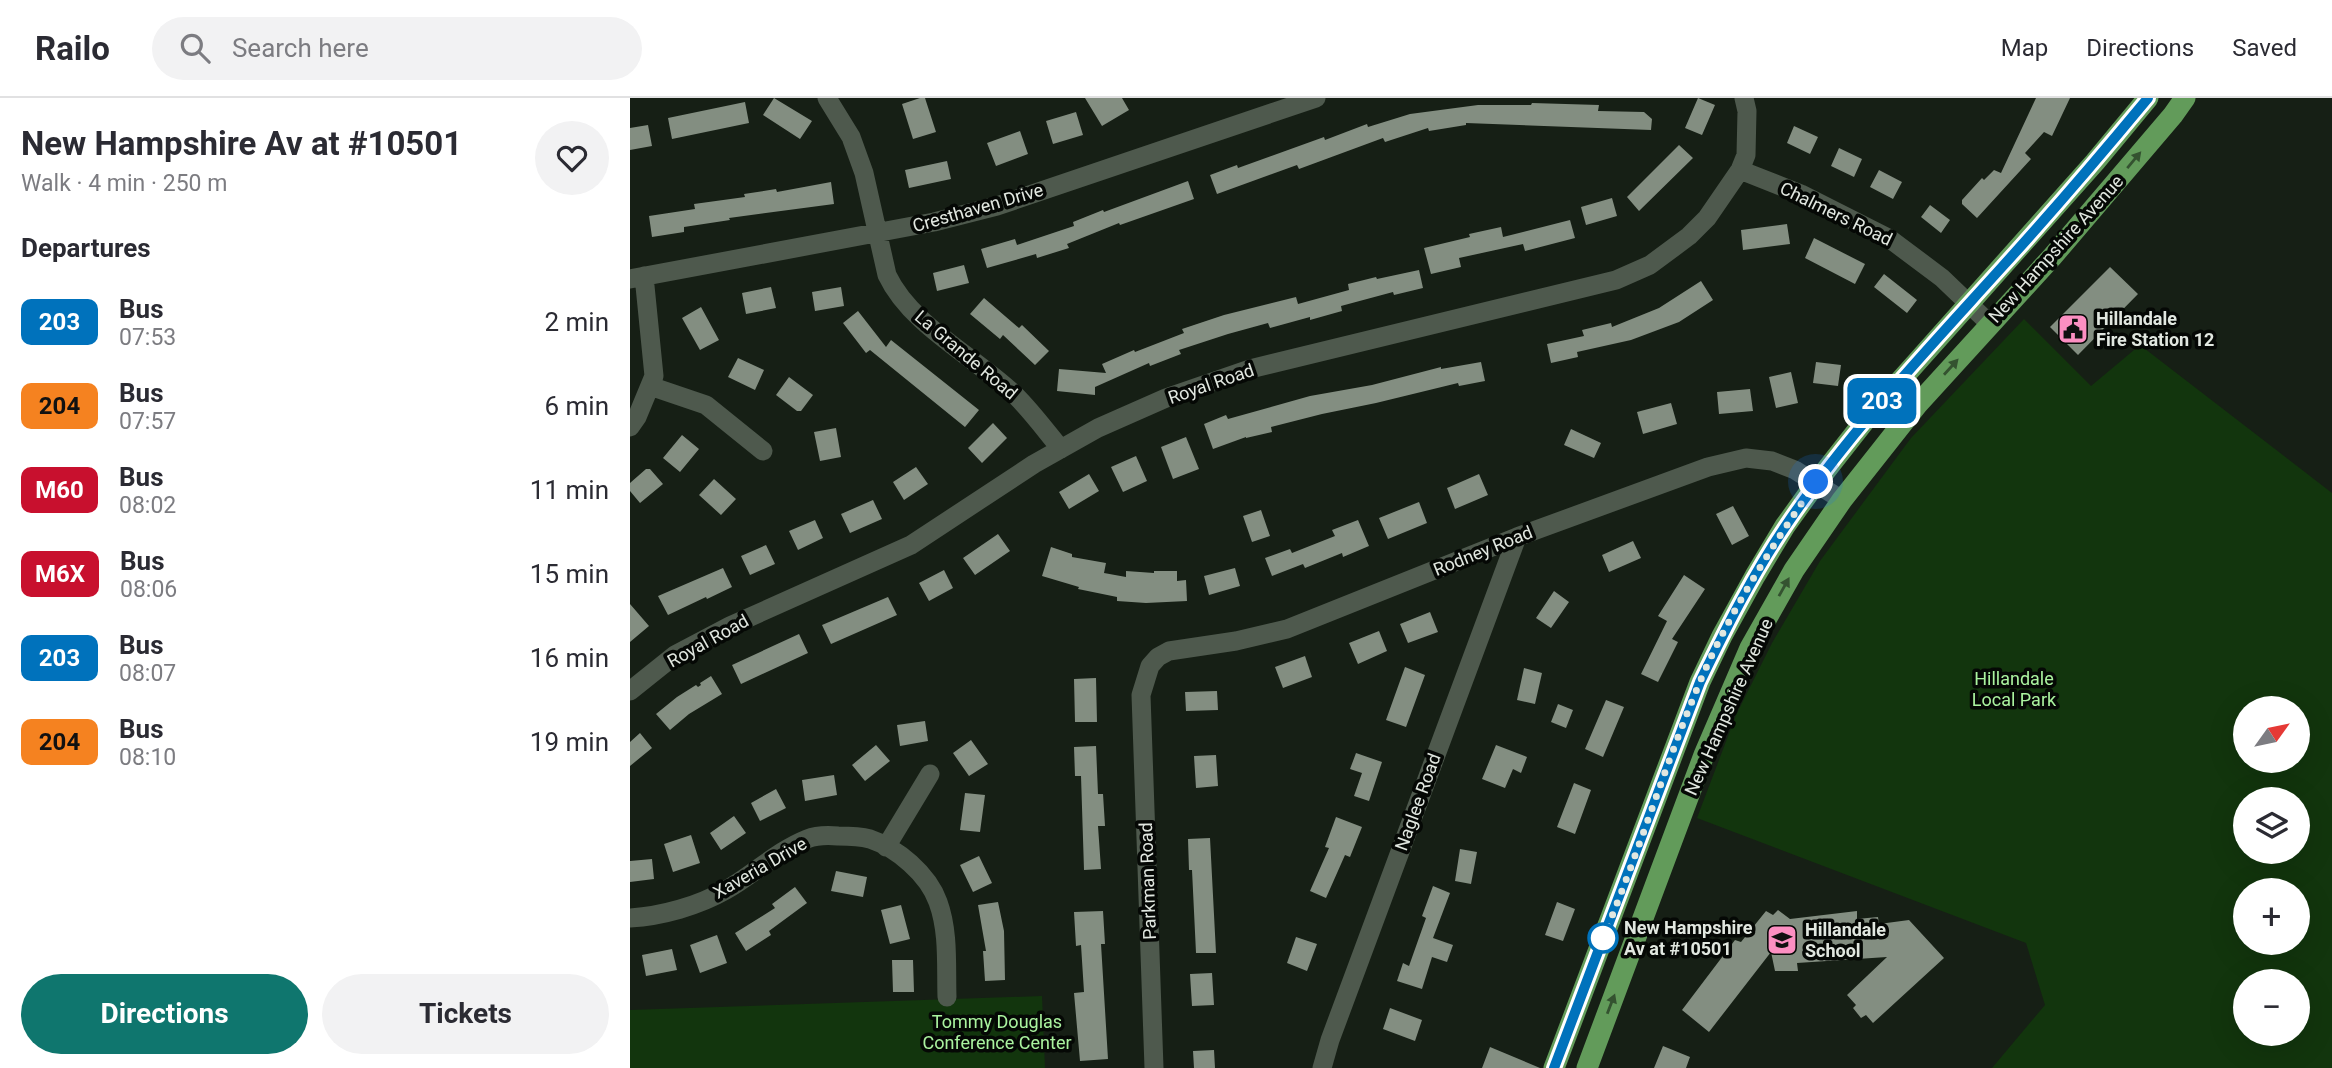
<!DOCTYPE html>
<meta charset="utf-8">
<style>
:root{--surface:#fff;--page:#f2f2f3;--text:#2b2b33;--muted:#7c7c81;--line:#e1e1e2;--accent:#0f766e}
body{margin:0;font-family:Roboto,sans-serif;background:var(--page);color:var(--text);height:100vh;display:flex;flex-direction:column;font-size:26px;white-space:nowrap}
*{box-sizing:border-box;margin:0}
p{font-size:23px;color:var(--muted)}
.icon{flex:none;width:38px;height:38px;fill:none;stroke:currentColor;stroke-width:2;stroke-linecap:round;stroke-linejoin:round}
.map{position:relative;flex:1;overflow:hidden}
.drawer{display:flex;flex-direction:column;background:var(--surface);width:630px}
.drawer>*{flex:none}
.badge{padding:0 14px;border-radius:10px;font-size:24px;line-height:46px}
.needle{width:46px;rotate:57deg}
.buttons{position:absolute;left:1603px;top:598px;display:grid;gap:14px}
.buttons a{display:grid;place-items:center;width:77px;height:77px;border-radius:50%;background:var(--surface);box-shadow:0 7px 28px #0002;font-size:35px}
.you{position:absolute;width:35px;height:35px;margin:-18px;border:5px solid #fff;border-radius:50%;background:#1a73e8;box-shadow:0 0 0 10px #1a73e833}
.map>.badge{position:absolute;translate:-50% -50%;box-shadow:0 0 0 4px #fff}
h2{padding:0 21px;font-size:26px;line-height:63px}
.round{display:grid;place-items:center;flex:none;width:74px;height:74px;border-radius:37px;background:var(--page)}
.summary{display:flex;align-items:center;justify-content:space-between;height:119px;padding:0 21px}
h1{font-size:33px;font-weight:700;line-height:52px}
.button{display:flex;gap:14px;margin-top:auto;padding:14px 21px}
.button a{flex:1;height:80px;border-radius:42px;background:var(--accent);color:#fff;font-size:28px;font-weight:700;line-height:80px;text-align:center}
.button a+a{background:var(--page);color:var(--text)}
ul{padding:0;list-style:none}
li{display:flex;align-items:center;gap:21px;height:84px;padding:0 21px}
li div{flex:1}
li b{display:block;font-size:26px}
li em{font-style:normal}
li .badge{min-width:77px;font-weight:700;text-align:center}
header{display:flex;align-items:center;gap:42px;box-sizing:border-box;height:98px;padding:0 35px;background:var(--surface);border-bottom:2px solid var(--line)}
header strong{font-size:33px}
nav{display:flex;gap:38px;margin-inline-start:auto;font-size:24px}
.search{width:490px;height:63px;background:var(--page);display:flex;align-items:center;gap:18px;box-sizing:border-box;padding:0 24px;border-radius:38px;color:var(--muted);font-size:26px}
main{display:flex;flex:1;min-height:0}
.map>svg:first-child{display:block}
</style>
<header>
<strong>Railo</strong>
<div class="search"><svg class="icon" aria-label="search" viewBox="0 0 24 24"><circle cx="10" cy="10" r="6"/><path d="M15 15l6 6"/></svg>Search here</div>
<nav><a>Map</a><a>Directions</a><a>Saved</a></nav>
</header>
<main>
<section class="drawer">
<div class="summary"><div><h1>New Hampshire Av at #10501</h1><p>Walk · 4 min · 250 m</p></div><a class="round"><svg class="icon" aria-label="heart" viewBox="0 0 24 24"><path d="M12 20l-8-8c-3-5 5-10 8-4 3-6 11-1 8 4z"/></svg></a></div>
<h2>Departures</h2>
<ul>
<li><span class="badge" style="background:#0072bc;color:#fff">203</span><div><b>Bus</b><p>07:53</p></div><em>2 min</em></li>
<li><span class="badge" style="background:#f58220;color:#111">204</span><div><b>Bus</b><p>07:57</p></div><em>6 min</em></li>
<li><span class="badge" style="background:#c8102e;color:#fff">M60</span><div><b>Bus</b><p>08:02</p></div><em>11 min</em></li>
<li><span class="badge" style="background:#c8102e;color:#fff">M6X</span><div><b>Bus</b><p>08:06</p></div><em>15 min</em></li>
<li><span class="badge" style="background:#0072bc;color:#fff">203</span><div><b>Bus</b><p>08:07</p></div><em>16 min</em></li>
<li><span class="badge" style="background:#f58220;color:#111">204</span><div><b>Bus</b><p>08:10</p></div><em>19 min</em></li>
</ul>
<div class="button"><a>Directions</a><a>Tickets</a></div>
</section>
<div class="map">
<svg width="1702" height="970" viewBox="0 0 1702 970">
<rect width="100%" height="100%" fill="#161f15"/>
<path fill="#12350d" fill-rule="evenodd" d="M1394 221 1461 288 1510 247 1702 395V970H1362L1415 907 1396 845 1067 720 1106 617 1142 545 1190 463 1281 340ZM1615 611H1668V663H1615ZM1615 702H1668V754H1615ZM1615 793H1668V845H1615ZM1615 884H1668V936H1615Z
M412 898 415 970H0V912Z"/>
<path fill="#838e81" d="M144 0 182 23 170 41 133 17Z
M290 0H295L306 34 283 41 272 6Z
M455 0H492L499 12 472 28Z
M1068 0 1085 7 1072 37 1055 30Z
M1406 0H1440L1422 38 1414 34 1395 55 1401 61 1347 120 1332 106V102L1352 80 1354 82 1364 72 1371 75Z
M115 4 119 25 42 41 38 20Z
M902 5 969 7 968 13 1014 14 1022 21 1021 32 836 25V27L799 33 798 30 755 44 753 40 669 71 667 67 587 96 580 77 607 67 608 70 694 39 695 42 737 26 738 29 780 16 848 7H901Z
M446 14 453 37 423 46 416 23Z
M18 27 22 48 0 52V30Z
M1164 28 1188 39 1180 56 1157 45Z
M390 33 398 56 366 68 357 45Z
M1049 47 1063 60 1009 113 997 99Z
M1209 50 1232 61 1224 79 1201 68Z
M317 63 321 81 279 90 275 72Z
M1249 72 1272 84 1263 101 1240 89Z
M558 83 564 101 490 127 489 125 437 146 439 150 407 160 406 156 357 170 351 151 385 141 387 147 444 128 443 124 473 112 474 114Z
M201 84 204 106 99 120 100 122 54 129V134L22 139 19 118 65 111 64 106 115 99 114 96 146 91 147 94Z
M982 100 987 118 956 127 951 109Z
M1300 107 1320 122 1311 135 1291 119Z
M940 122 945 140 895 153 893 146 829 160 831 169 801 176 794 150 840 139 839 136 871 129 873 139Z
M1157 126 1160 146 1113 152 1111 132Z
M1184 140 1235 166 1225 186 1175 160Z
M334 167 339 185 307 193 303 175Z
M1480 169 1508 196 1448 257 1420 229Z
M789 172 793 190 764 197 763 194 711 208 712 213 680 222V219L640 230 638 225 598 236 549 252 551 256 520 268 519 265 465 289V297L427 293 429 271 476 275 472 266 504 252 505 254 554 235 552 231 594 217 666 199 668 206 719 192 718 186 746 179 747 181Z
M1254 176 1287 202 1277 215 1244 189Z
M1071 183 1083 202 1049 224 1001 242 947 254 948 259 921 265 917 246 954 238 952 232 981 225 982 229 1029 210Z
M141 189 146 210 116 216 112 195Z
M211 189 214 208 185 213 182 194Z
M354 200 389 230 392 227 419 253 405 267 373 237 370 241 340 216Z
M71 209 89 242 70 252 52 220Z
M228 213 256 249 261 242 349 312 335 329 240 252 236 255 213 225Z
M108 260 134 272 125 292 98 279Z
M851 264 855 283 829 288 828 285 746 305 692 316 641 329 642 334 616 340V339L583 351 574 326 596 317 598 321 680 298 742 287 811 269V271Z
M1186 264 1211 267 1208 288 1183 285Z
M1161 274 1168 305 1146 310 1139 279Z
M159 279 183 297 171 313H167L146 297Z
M1120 291 1123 313 1089 316 1087 294Z
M1041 305 1047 326 1013 336 1007 314Z
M363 325 377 340 352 365 338 350Z
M206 330 211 359 190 363 184 334Z
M941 331 971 345 964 360 934 347Z
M52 337 69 351 50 374 33 360Z
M556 339 569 371 543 381 531 349Z
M506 358 517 383 493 394 481 369Z
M286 369 298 386 274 402 263 384Z
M16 371H20L33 386 10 405 0 393V385Z
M459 376 469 393 439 411 429 394Z
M849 376 858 397 825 411 817 390Z
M84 381 106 401 91 417 69 397Z
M243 402 252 421 220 435 211 416Z
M789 404 797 425 758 441 749 420Z
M1103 408 1119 438 1102 447 1086 416Z
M631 412 640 438 622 444 613 418Z
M185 422 193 440 168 452 159 433Z
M728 422 739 448 713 459 712 455 675 470 673 466 642 478 635 460 660 451 662 455 705 438 702 432Z
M368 436 380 453 345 477 333 460Z
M1003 443 1011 460 979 474 972 457Z
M136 447 145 466 120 477 111 458Z
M421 449 442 456V459L476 465 474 475 496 479V473L524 475V473H547V483L556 482 557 503 516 505 487 503V499L448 491 449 489 412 478Z
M93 470 102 489 77 501 76 499 38 517 28 498Z
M605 470 610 488 579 497 574 478Z
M314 472 323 490 299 503 289 485Z
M1054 477 1075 491 1042 541 1048 544 1028 584 1011 576 1037 523 1028 518Z
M924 493 939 504 921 530 906 520Z
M258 499 267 517 201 546 192 527Z
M0 506 19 528 0 544Z
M800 514 808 534 778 545 770 526Z
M749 533 757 553 728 566 719 545Z
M169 536 178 555 111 586 102 567Z
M675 558 682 579 653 590 645 569Z
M775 569 795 577 776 629 756 622Z
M894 570 912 575 905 606 887 602Z
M81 578 92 596 59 616 40 632 26 616 47 599 66 587 68 589 71 587 70 585Z
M466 580 467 624H445L444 581Z
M587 593 588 612 556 613 555 594Z
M976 602 994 609 973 659 955 651Z
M928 606 943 612 936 630 921 624Z
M295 623 298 643 270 648 267 627Z
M10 635 22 650 0 668V644Z
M341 642 358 666 339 678 323 655Z
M246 647 260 663 235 683 222 667Z
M866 647 897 659 891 675 883 671 875 690 852 681Z
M466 648 468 696H473L475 728H468L471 771 454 772 451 678H445L444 649Z
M726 655 752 664 739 703 724 698 732 675 720 671Z
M586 657 588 688 566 690 564 658Z
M204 677 207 697 175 703 172 682Z
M944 685 961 692 945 736 927 729Z
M146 691 156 710 130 723 121 705Z
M335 695 355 697 350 734 330 732Z
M104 718 116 735 91 752 80 735Z
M706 719 732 729 720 759 715 757 696 800 680 793 699 750 695 749Z
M61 737 70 765 43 774 34 746Z
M580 740 586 855H566L562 772H559L558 741Z
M830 751 847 754 841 786 825 783Z
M349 758 362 785 343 794 330 767Z
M22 761 24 781 0 784V763Z
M206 773 237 779 233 799 201 793Z
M803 788 820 795 803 840 823 847 817 864 802 859 792 891 767 883 773 865 779 868 796 820 792 818Z
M165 789 177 805 139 833 141 837 116 853 105 835 145 810 142 806Z
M368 804 374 833 375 882 355 883 353 853H356L348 807Z
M927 804 945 811 933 843 915 837Z
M271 807 280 841 260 846 251 812Z
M1148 812 1160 821 1227 813V821L1248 819 1249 826 1279 822 1314 860 1243 925 1236 917 1231 920 1223 910 1226 907 1217 897 1257 859 1167 865 1168 873H1145L1141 854 1079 934 1052 912 1105 842 1111 844 1136 813 1143 817Z
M473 813 475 846H471L478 961 450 963 444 895 454 894 451 847 446 848 444 814Z
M87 837 97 865 70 875 60 847Z
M666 839 687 846 677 873 657 865Z
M42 851 47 872 16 878 12 857Z
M262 862H283L284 894H263Z
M582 875 584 907 562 908 560 876Z
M760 910 792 922 785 943 753 931Z
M1033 948 1060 959 1056 970H1024Z
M860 949 910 970H852Z
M584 952 585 970H564L563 953Z"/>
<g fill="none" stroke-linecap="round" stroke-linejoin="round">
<path stroke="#4e594d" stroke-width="19" d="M197 0 221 39 234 75 257 177C281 228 346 259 386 298 402 314 416 333 431 351
M1110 72 1171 96 1260 141 1312 180 1360 226
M0 181 304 124 367 108 686 0
M20 288 76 307 133 353
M0 329 7 319 24 278 14 178
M0 593 45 557 100 528 281 447 404 366 468 330 536 300 620 271 986 182 1020 167 1059 138 1077 120 1110 72 1116 57 1117 13 1114 0
M256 749 300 676
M0 820C32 818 68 808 96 792 124 776 147 753 177 741 187 737 197 737 208 738 219 738 229 738 240 741 267 750 298 776 308 804 319 834 316 868 317 899
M524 970 511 597 520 568 528 559 539 553 606 543 657 531 887 439 1078 369 1116 360 1142 363 1165 372 1212 402
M692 970 700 942 887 439"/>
<path stroke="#629b5a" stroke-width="21" d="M924 970 1070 584 1092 538 1125 478 1155 428 1186 385 1237 320 1465 64 1518 0
M957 970 1074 657 1120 550 1164 472 1212 402 1287 307 1422 159 1543 17 1555 0"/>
</g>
<defs><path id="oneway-solid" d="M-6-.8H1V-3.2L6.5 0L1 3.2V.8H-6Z" transform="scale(1.75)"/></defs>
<g fill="#345230">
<use href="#oneway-solid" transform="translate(1504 62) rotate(-50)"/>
<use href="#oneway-solid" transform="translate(1321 269) rotate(-48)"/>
<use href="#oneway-solid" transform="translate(1154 489) rotate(-61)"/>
<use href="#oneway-solid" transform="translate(981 906) rotate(-69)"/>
</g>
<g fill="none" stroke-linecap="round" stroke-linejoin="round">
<g stroke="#fff" stroke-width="16">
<path id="line" d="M924 970 1070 584C1096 530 1123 476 1157 426 1220 333 1297 252 1372 169 1422 114 1470 58 1518 0"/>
</g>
<use href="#line" stroke="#0072bc" stroke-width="10"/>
<path stroke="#e1e7e0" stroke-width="7" stroke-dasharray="0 12.6" d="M973 840C1008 757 1034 670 1069 586 1099 515 1142 448 1186 384"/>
</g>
<defs>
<g id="civic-square" transform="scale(1.575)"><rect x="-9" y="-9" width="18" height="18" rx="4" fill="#fc8fc2" stroke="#050805"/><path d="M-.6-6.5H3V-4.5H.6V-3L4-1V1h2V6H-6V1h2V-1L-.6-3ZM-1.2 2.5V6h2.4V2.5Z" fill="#111"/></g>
<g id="school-square" transform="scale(1.575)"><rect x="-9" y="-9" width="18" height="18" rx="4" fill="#fc8fc2" stroke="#050805"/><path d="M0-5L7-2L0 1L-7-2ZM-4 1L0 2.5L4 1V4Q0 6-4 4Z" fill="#111"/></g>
</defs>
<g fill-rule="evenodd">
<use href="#civic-square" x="1443" y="231"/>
<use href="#school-square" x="1152" y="842"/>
</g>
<circle fill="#fff" stroke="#0072bc" stroke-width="3.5" cx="973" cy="840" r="14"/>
<g text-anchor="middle" stroke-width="7" stroke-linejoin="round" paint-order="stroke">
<g font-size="18" fill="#e1e7e0" stroke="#050805">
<text transform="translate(348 110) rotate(-16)" y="6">Cresthaven Drive</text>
<text transform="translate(1206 116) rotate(26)" y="6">Chalmers Road</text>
<text transform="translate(1426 151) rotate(-48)" y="6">New Hampshire Avenue</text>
<text transform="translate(336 257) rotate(40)" y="6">La Grande Road</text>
<text transform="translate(581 286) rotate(-19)" y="6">Royal Road</text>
<text transform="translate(853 453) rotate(-22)" y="6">Rodney Road</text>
<text transform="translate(78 543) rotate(-29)" y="6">Royal Road</text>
<text transform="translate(1099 609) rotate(-66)" y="6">New Hampshire Avenue</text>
<text transform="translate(788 704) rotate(-70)" y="6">Naglee Road</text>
<text transform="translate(130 770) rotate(-30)" y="6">Xaveria Drive</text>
<text transform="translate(518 783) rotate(-92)" y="6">Parkman Road</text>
</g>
<g font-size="18" font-weight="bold" fill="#e1e7e0" stroke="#050805" text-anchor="start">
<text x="1466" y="227">Hillandale<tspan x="1466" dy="21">Fire Station 12</tspan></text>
<text x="1175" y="838">Hillandale<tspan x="1175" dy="21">School</tspan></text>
</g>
<g font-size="18" fill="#aaf39f" stroke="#050805">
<text x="1384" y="587">Hillandale<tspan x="1384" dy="21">Local Park</tspan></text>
<text x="367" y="930">Tommy Douglas<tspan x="367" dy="21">Conference Center</tspan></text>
</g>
<g font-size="18" font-weight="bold" fill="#e1e7e0" stroke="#050805" text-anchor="start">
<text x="994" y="836">New Hampshire<tspan x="994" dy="21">Av at #10501</tspan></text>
</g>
</g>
</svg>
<div class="buttons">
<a><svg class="needle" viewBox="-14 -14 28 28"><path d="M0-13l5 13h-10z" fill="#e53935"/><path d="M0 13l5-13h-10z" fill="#7c7c81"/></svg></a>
<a><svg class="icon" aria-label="layers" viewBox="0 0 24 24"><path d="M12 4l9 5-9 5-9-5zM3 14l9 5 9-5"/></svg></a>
<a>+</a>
<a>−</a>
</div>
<div class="you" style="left:1186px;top:384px"></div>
<b class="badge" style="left:1252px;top:303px;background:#0072bc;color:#fff">203</b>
</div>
</main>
